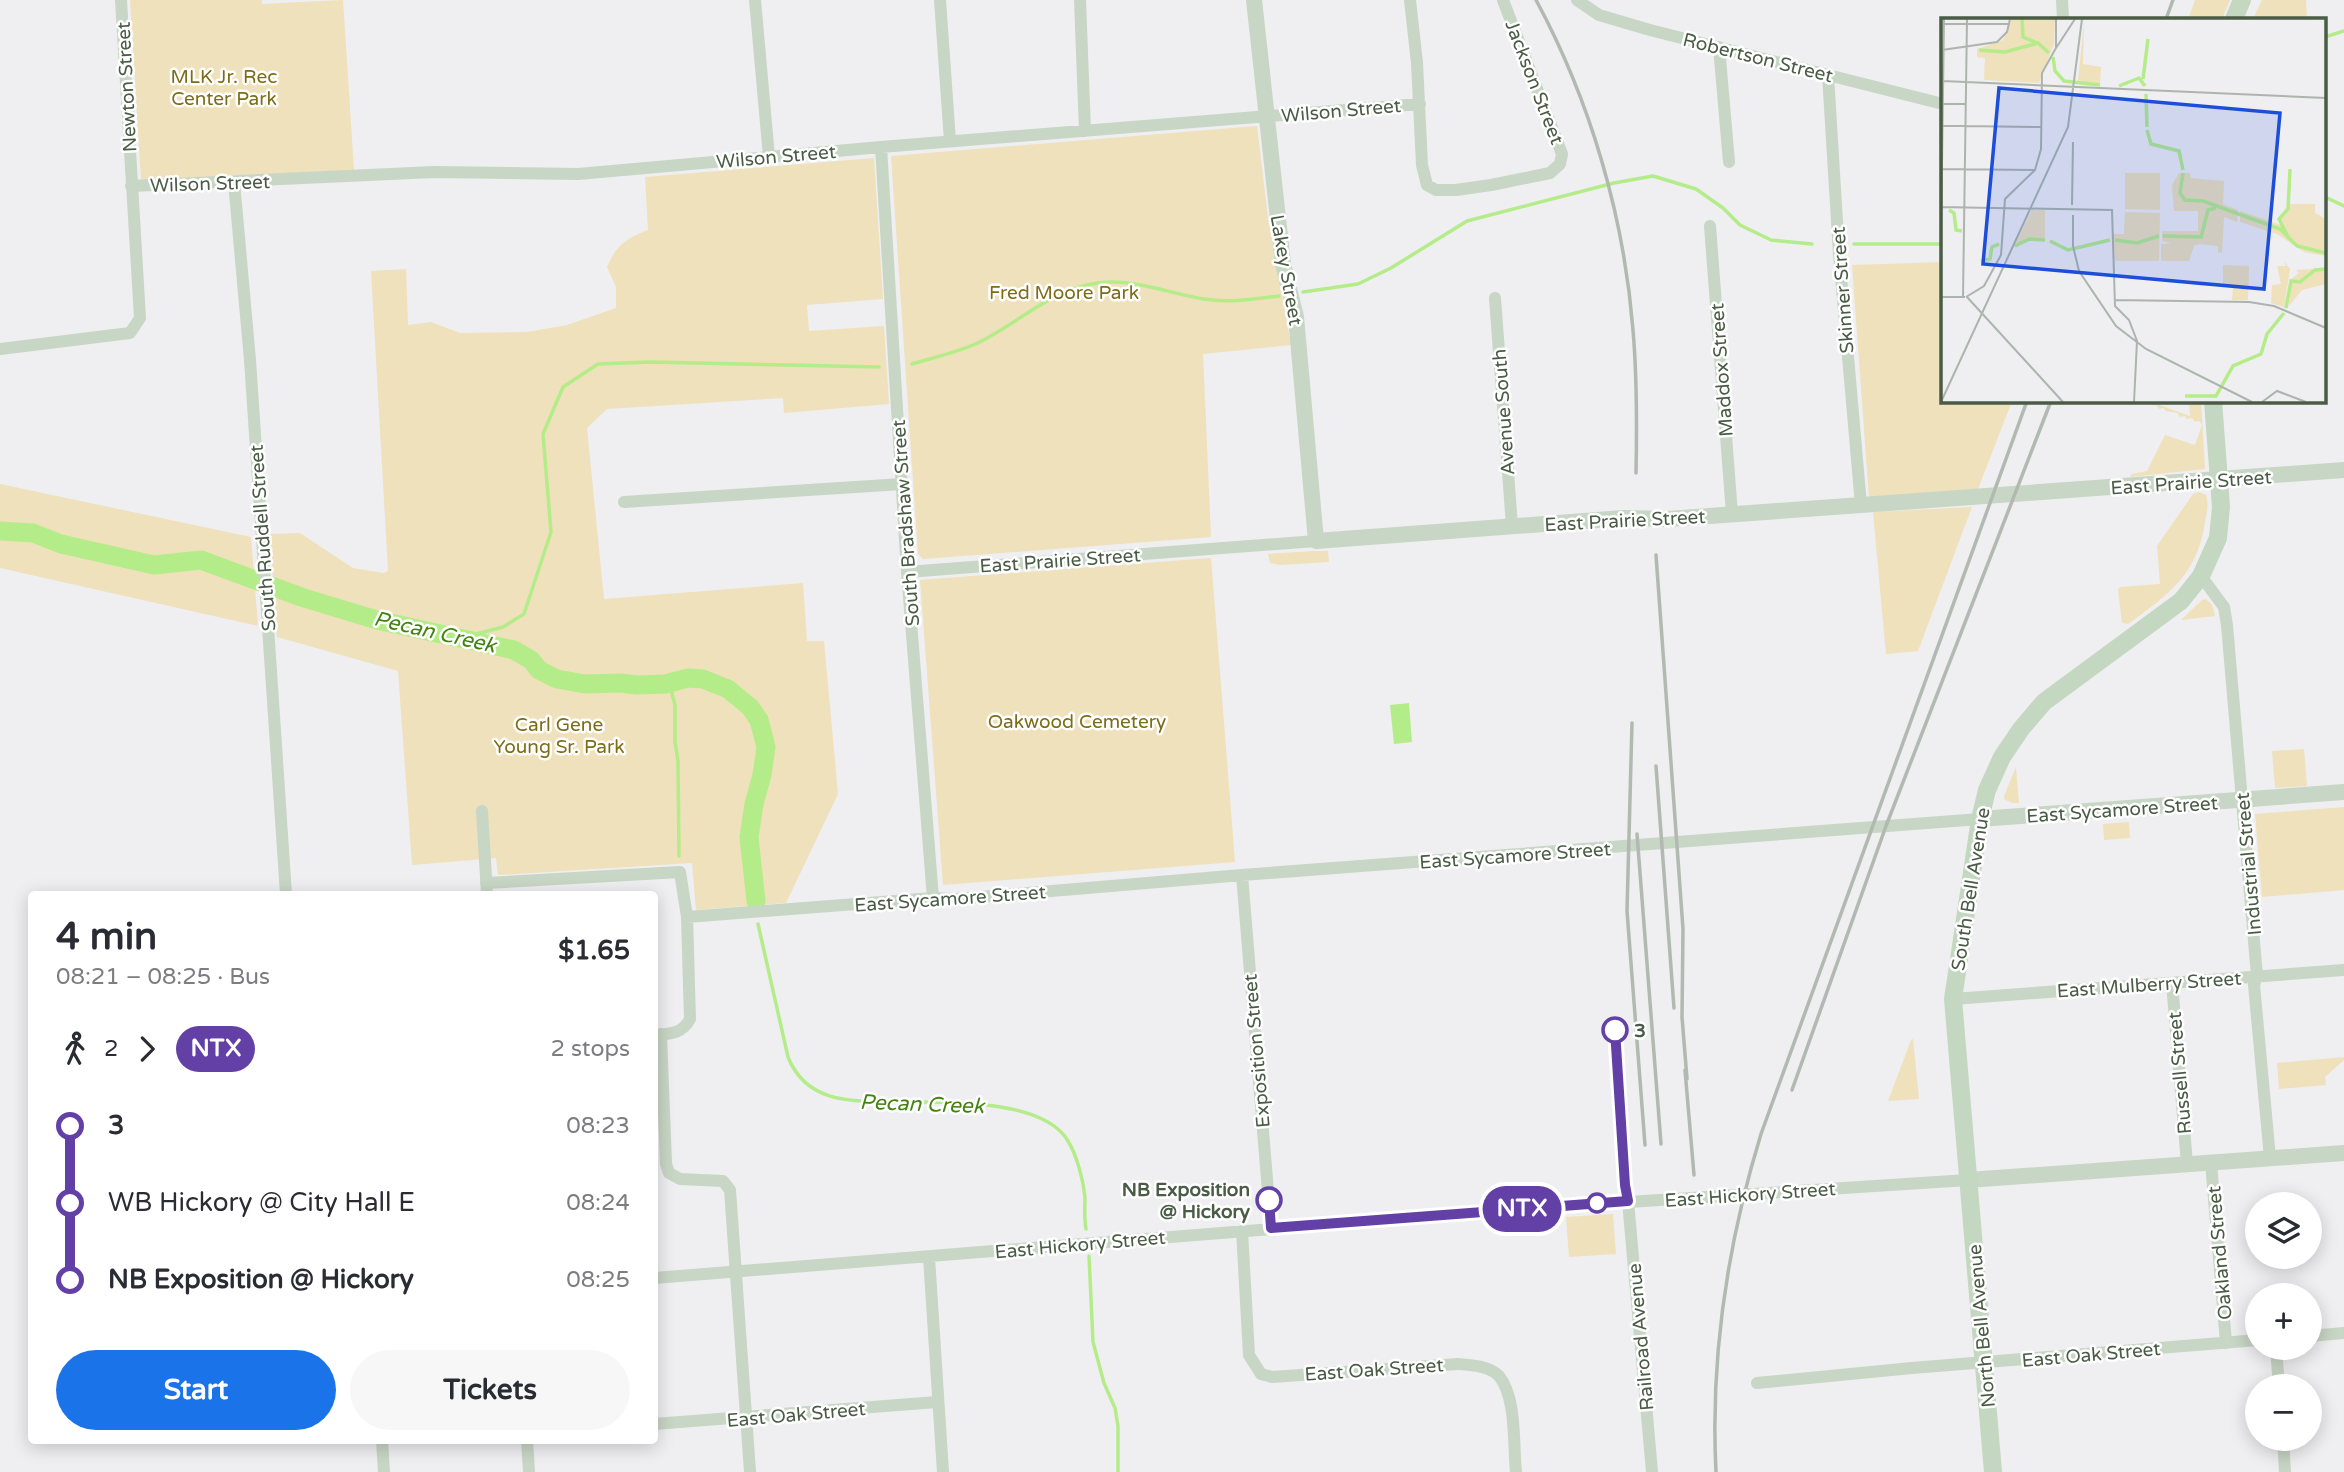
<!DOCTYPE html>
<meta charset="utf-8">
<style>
:root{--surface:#fff;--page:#f7f7f7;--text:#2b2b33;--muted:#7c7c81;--accent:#1a73e8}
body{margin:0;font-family:"Varela Round",sans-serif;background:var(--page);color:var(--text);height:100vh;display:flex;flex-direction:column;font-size:26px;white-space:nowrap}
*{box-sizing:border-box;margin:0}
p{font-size:23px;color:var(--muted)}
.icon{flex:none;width:38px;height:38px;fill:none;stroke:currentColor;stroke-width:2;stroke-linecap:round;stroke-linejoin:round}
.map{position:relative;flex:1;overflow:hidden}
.side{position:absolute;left:28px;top:891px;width:630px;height:553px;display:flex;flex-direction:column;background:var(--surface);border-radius:7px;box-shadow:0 4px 18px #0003}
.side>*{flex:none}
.badge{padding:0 14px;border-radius:23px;font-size:24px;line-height:46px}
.fabs{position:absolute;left:2245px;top:1192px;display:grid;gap:14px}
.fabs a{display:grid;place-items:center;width:77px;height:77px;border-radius:50%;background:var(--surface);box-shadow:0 4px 18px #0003;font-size:35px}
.map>.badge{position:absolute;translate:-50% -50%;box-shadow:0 0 0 4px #fff}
.legs{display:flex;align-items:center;gap:10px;height:77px;padding:0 28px;font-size:23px}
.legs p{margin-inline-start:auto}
.overview{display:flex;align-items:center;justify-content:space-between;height:119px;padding:0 28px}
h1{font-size:38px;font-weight:700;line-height:52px}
.action{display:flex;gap:14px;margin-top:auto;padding:14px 28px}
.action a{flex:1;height:80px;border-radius:42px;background:var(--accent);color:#fff;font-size:28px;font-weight:700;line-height:80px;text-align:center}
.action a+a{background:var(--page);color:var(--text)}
ul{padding:0 28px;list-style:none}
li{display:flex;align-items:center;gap:24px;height:77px;font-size:26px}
li i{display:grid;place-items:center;width:10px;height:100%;margin:0 9px;background:currentColor}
li i::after{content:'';width:18px;height:18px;margin:-9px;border:5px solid;border-radius:50%;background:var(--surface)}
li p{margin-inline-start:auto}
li:first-child i{background:linear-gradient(#0000 50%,currentColor 0)}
li:last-child i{background:linear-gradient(currentColor 50%,#0000 0)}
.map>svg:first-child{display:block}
</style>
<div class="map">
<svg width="2344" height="1472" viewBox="0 0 2344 1472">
<rect width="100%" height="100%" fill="#efeef1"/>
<path fill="#efe1bc" d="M130 0H262V4L343 0 354 170 141 180Z
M2195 0H2230L2222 19H2188Z
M2262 0H2306L2307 19H2253Z
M1257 126 1268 218 1291 345 1203 354 1211 537 923 559 918 554 891 156Z
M874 158 883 299 807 305 809 331 884 326 889 404 784 413 783 398 607 409 587 428 604 599 803 583 807 641H824L838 794 786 903 696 910 692 863 498 875 496 858 412 865 398 671 277 637 270 534 300 533 353 568 384 573 388 571 371 271 406 269 408 325 431 322 460 333 527 332 567 325 616 308V287L607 267C617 245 625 239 648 230L645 177Z
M1943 262V401H2012L1978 489 1869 498 1852 265Z
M2144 401H2148L2190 416 2189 401H2201L2205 469 2130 477 2132 474 2147 471 2165 435 2195 445 2202 425 2199 421 2195 422 2192 418 2187 419 2185 416 2180 417 2178 413 2166 411 2163 408 2159 409 2156 405 2143 403Z
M0 484 251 537 258 626 0 568Z
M2199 492 2206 495C2209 504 2207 512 2205 522 2198 574 2168 595 2128 624L2122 623 2118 590 2120 587 2160 584 2157 546 2193 494Z
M1972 507 1918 651 1886 654 1873 512Z
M1314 551H1328L1329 562 1280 565 1270 563 1268 554Z
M1211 558 1235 862 943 885 920 580Z
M2206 599 2212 605 2215 616 2181 620 2202 600Z
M2304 749 2307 786 2275 788 2272 751Z
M2016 767 2019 803H2012L2004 799V796Z
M2344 807V890L2262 897 2255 814Z
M2129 822 2130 838 2104 840 2103 824Z
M1913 1039 1919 1099 1888 1101 1911 1040Z
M2344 1057V1060L2325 1077 2326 1085 2279 1089 2277 1063Z
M1613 1214 1616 1254 1569 1257 1566 1217Z"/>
<path fill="#b5ec8a" d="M1409 703 1412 742 1394 744 1390 705Z"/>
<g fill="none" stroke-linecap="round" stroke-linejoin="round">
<path stroke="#b5ec8a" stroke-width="3.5" d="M2325 37 2344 31
M2325 197 2344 206
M1854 244H1943
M1303 292 1358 284 1391 268 1467 221 1614 183 1653 176 1696 189 1723 208 1740 225 1771 240 1812 244
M912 364C932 358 954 353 973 345 1012 328 1045 294 1087 285 1127 275 1165 293 1204 299 1229 303 1254 299 1279 296
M461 638 503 627 524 614 551 532 543 434 563 387 598 364 650 362 879 367
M665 684 671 690 675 705V742L678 761 679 856
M758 924 788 1057C807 1105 855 1101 897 1102 942 1102 1043 1098 1068 1141 1077 1156 1083 1179 1085 1197 1085 1208 1084 1218 1086 1229
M1089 1256 1093 1342 1104 1383 1115 1408 1118 1426V1472"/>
<path stroke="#b5ec8a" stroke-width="19" d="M0 531 33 533 61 544 154 565 201 560 304 598 377 620 514 650 531 660 539 670 557 679 585 684 620 683 637 685 665 684 688 678 703 679 728 689 750 707 759 720 766 747 762 775 754 804 749 837 756 901"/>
<path stroke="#c8d6c5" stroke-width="12" d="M755 0 769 157
M940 0 950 141
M1080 0 1085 131
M1410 0 1417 63 1422 165 1427 185 1436 190H1456L1491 185 1550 173 1560 164 1562 154 1503 0
M1577 0 1599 15 1650 30 1943 104
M2062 0 2063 19
M1719 47 1729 162
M1828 75 1839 254 1861 505
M881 147 907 572 933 898
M234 182 250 360 286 894
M131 186 434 172 578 174 881 147 1420 104
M1710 226 1732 514
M1495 298 1512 526
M0 349 130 333 140 318 121 0
M624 502 902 484
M907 572 1316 541
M2201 576 2224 607 2227 625 2257 976 2254 985 2270 1158
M482 811 487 894
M1242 875 1271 1228
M486 883 680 872 687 917 690 1019C682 1034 670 1034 655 1035
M687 917 933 898 955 899 1242 875 1980 819
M2172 983 2187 1164
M1953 999 2344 970
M661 1034 666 1164 669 1173 680 1179 723 1181 730 1190 750 1472
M2211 1163 2226 1343
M1628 1201 1652 1472
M1242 1231 1249 1355 1261 1374 1272 1377 1458 1364C1471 1365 1490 1366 1499 1376 1517 1398 1513 1445 1516 1472
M929 1257 943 1472
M654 1278 1535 1208 1968 1180
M2310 1336 2344 1333
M2276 1348 2279 1386
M1757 1383 1912 1368 2258 1340
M654 1424 937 1402
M2283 1438 2285 1472
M382 1440 384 1472
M527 1440 529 1472"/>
<path stroke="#c8d6c5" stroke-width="16" d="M1254 0 1283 264 1296 317 1316 541 1624 518 1668 519 2344 470
M1980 819 2344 792
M1968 1180 2344 1153"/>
<path stroke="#c4d7c1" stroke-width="18" d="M2234 19 2242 0
M1993 1472 1953 999 1980 819 1987 790 2002 757 2021 729 2044 702 2181 601 2201 576 2218 538 2221 507 2213 401"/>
<path stroke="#b1b9b0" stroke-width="3.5" d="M1536 0C1590 100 1624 216 1633 330 1637 377 1637 425 1636 473
M2166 19 2173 0
M1656 555 1683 929 1682 1017 1687 1079
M1632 723 1627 911 1645 1145
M1656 766 1674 1008
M1637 834 1661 1144
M1685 1070 1694 1175
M1792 1090 1886 826 2051 401
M1716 1472C1710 1355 1727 1245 1761 1134L2027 401"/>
</g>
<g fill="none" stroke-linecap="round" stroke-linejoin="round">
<g stroke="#fff" stroke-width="16">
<path id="line-1" d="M1269 1200 1271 1228 1628 1201 1625 1185 1615 1030"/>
</g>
<use href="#line-1" stroke="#6240a6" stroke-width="10"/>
</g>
<g fill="#fff" stroke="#6240a6" stroke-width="3.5">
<circle cx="1615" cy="1030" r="12"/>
<circle cx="1269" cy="1200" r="12"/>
<circle cx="1597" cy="1203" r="9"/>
</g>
<g text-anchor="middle" stroke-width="5" stroke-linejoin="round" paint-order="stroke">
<g font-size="19" fill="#4a5c46" stroke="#fff">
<text transform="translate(1758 57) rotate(14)" y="7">Robertson Street</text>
<text transform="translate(1535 82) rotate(69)" y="7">Jackson Street</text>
<text transform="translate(126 87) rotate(-93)" y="7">Newton Street</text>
<text transform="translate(1341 110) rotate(-5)" y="7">Wilson Street</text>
<text transform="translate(776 156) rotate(-5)" y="7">Wilson Street</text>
<text transform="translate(210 183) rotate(-2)" y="7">Wilson Street</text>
<text transform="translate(1287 270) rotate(80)" y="7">Lakey Street</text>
<text transform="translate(1842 290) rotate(-94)" y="7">Skinner Street</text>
<text transform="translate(1721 370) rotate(-94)" y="7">Maddox Street</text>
<text transform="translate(1503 412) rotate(-94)" y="7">Avenue South</text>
<text transform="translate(2191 482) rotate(-4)" y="7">East Prairie Street</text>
<text transform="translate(1625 520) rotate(-3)" y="7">East Prairie Street</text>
<text transform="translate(905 523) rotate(-94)" y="7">South Bradshaw Street</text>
<text transform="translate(262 538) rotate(-94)" y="7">South Ruddell Street</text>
<text transform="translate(1060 560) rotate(-4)" y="7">East Prairie Street</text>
<text transform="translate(2122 809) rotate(-4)" y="7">East Sycamore Street</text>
<text transform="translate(1515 855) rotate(-4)" y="7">East Sycamore Street</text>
<text transform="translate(2248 864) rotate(-95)" y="7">Industrial Street</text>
<text transform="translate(1970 889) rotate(-81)" y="7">South Bell Avenue</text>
<text transform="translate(950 898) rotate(-4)" y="7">East Sycamore Street</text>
<text transform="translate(2149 984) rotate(-4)" y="7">East Mulberry Street</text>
<text transform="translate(1256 1051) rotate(-95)" y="7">Exposition Street</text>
<text transform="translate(2179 1073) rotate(-95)" y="7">Russell Street</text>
<text transform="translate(1750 1194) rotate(-4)" y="7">East Hickory Street</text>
<text transform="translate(1080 1244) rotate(-5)" y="7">East Hickory Street</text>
<text transform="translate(2219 1253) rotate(-95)" y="7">Oakland Street</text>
<text transform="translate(1981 1326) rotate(-95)" y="7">North Bell Avenue</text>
<text transform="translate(1640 1337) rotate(-95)" y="7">Railroad Avenue</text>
<text transform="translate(2091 1354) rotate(-5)" y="7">East Oak Street</text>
<text transform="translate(1374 1369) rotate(-4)" y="7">East Oak Street</text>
<text transform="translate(796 1414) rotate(-5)" y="7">East Oak Street</text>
</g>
<g font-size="19" fill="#7d6d17" stroke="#fff">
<text x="224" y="83">MLK Jr. Rec<tspan x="224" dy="22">Center Park</tspan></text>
<text x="1064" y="299">Fred Moore Park</text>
<text x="1077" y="728">Oakwood Cemetery</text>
<text x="559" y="731">Carl Gene<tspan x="559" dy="22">Young Sr. Park</tspan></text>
</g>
<g font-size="19" font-weight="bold" fill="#4a5c46" stroke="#fff" text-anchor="start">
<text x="1634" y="1037">3</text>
<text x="1250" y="1196" text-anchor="end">NB Exposition<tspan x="1250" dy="22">@ Hickory</tspan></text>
</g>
<g font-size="21" font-style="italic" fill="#42830e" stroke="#fff">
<text transform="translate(435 632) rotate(13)" y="7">Pecan Creek</text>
<text transform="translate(922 1104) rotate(2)" y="7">Pecan Creek</text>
</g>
</g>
<g transform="translate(1941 18)">
<rect width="385" height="385" fill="#efeef1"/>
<path d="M70 1H114L113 26 98 65 43 62 44 40 36 39V31L62 22ZM143 3 142 46 160 49 159 66 137 63ZM184 155H219V192L184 191ZM238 155H249L250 160 283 163 282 186 297 192 296 204 283 199 281 235 277 234V228L259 226 253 228 248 243H220V226L230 225 221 223V213H257V193H233L231 167ZM348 186H374V195L385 201V238L363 234 336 216 299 204V193L340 207 338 201ZM91 192H104V220H85L72 230ZM184 194 219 195 218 243H174L172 216H183ZM343 243 349 251 343 289 330 285 331 267 340 266 336 248H345ZM282 247 308 248 307 282H291L292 268H282ZM385 250V266L361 272 348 288 350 261 358 255 355 252Z" fill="#efe1bc"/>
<path fill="none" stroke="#b5ec8a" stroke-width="3.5" d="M81 1 82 19 96 25M38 32 64 34 97 25 108 35M112 39 114 53 123 63 159 67M202 61 207 21M178 68 198 60 204 68M205 76 206 109M206 112 210 126 238 133 242 152M242 155 239 175 244 182 262 183 339 211 356 228 385 235M8 192 13 195 15 212 21 213M222 218 260 219 267 192 275 190M348 221 338 201 347 191 349 151M174 222 196 225 218 218M109 223 127 232 169 222M74 228 88 221 104 222M40 243 49 241 51 229 58 226M345 290 350 263 359 264 374 252 385 251M244 378H275L292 348 320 336 326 316 343 295"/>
<path fill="none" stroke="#adb4ad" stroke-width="2" d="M2 6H69M115 30 134 1M1 32 56 24 66 14 69 1M2 63 385 80M0 86H24M0 108H24M24 108 100 109M0 151 94 152M131 187 132 124M0 189 171 192 174 288 188 302 196 323 193 384M132 197V228L138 253 175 308 205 331 311 384M0 220 3 1M0 279H24M22 279 26 1M25 279 43 268 60 237 64 181 94 152 100 131 101 55 115 30V1M26 279 122 384M173 282 308 284 333 288 385 310M0 384 127 109 141 1M321 384 336 373 365 384"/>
<path fill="#1d4ed8" fill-opacity="0.15" stroke="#1d4ed8" stroke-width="3.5" d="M58 70 339 95 323 271 42 246Z"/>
<rect width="385" height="385" fill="none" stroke="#4a5c46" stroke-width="3.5"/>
</g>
</svg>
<div class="fabs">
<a><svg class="icon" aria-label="layers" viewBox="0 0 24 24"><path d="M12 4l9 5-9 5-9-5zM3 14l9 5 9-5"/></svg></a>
<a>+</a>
<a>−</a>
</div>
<b class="badge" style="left:1522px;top:1209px;background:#6240a6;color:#fff">NTX</b>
<section class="side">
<div class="overview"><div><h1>4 min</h1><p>08:21 – 08:25 · Bus</p></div><b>$1.65</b></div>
<div class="legs"><svg class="icon" aria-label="walk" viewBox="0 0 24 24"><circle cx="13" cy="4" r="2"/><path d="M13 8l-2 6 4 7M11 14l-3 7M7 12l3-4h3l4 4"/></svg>2<svg class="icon" aria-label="forward" viewBox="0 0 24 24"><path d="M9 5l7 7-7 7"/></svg><b class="badge" style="background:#6240a6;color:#fff">NTX</b><p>2 stops</p></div>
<ul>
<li><i style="color:#6240a6"></i><b>3</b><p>08:23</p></li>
<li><i style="color:#6240a6"></i><span>WB Hickory @ City Hall E</span><p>08:24</p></li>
<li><i style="color:#6240a6"></i><b>NB Exposition @ Hickory</b><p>08:25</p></li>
</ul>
<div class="action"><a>Start</a><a>Tickets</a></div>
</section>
</div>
